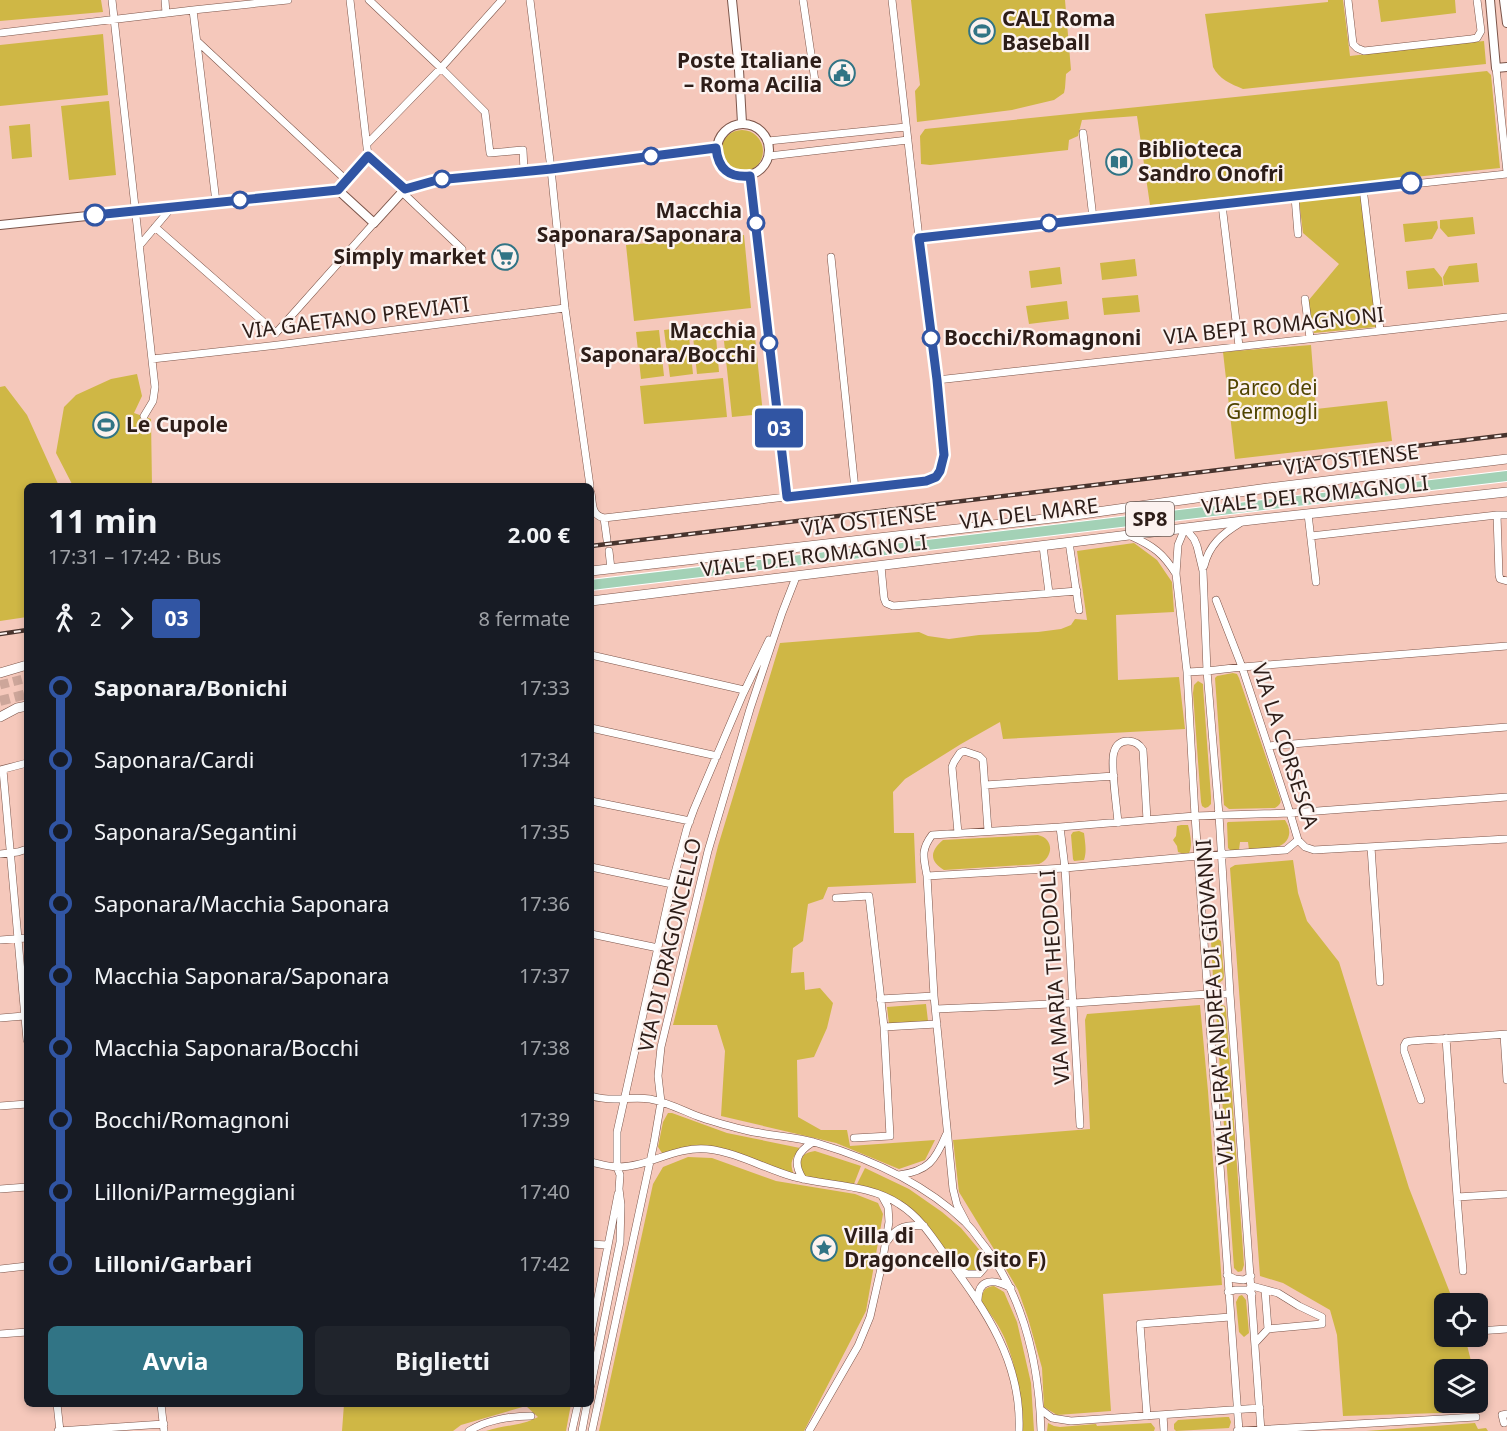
<!DOCTYPE html>
<html lang="it">
<meta charset="utf-8">
<style>
:root{--surface:#171b24;--page:#20242c;--text:#f1f3f6;--muted:#9ea1a6;--accent:#317485}
body{margin:0;font-family:"Noto Sans",sans-serif;background:var(--page);color:var(--text);height:100vh;display:flex;flex-direction:column;font-size:22px;white-space:nowrap}
*{box-sizing:border-box;margin:0}
p{font-size:20px;color:var(--muted)}
.icon{flex:none;width:33px;height:33px;fill:none;stroke:currentColor;stroke-width:2;stroke-linecap:round;stroke-linejoin:round}
.map{position:relative;flex:1;overflow:hidden}
.sheet{position:absolute;left:24px;top:483px;width:570px;height:924px;display:flex;flex-direction:column;background:var(--surface);border-radius:9px;box-shadow:0 3px 9px #0003}
.sheet>*{flex:none}
.badge{padding:0 12px;border-radius:4px;font-size:21px;line-height:39px}
.fabs{position:absolute;left:1434px;top:1293px;display:grid;gap:12px}
.fabs a{display:grid;place-items:center;width:54px;height:54px;border-radius:9px;background:var(--surface);box-shadow:0 3px 9px #0003;font-size:30px}
.map>.badge{position:absolute;translate:-50% -50%;box-shadow:0 0 0 3px #fff}
.legs{display:flex;align-items:center;gap:9px;height:66px;padding:0 24px;font-size:20px}
.legs p{margin-inline-start:auto}
.headline{display:flex;align-items:center;justify-content:space-between;height:102px;padding:0 24px}
h1{font-size:33px;font-weight:700;line-height:45px}
.primary-button{display:flex;gap:12px;margin-top:auto;padding:12px 24px}
.primary-button a{flex:1;height:69px;border-radius:9px;background:var(--accent);color:#fff;font-size:24px;font-weight:700;line-height:69px;text-align:center}
.primary-button a+a{background:var(--page);color:var(--text)}
ul{padding:0 24px;list-style:none}
li{display:flex;align-items:center;gap:21px;height:72px;font-size:22px}
li i{display:grid;place-items:center;width:9px;height:100%;margin:0 8px;background:currentColor}
li i::after{content:'';width:15px;height:15px;margin:-8px;border:4px solid;border-radius:50%;background:var(--surface)}
li p{margin-inline-start:auto}
li:first-child i{background:linear-gradient(#0000 50%,currentColor 0)}
li:last-child i{background:linear-gradient(currentColor 50%,#0000 0)}
.map>svg:first-child{display:block}
</style>
<div class="map">
<svg width="1507" height="1431" viewBox="0 0 1507 1431">
<rect width="100%" height="100%" fill="#f5c8bb"/>
<path fill="#cfb745" d="M0 0H101L103 12 0 21Z
M911 0H1065L1071 70 1066 74 1065 88 1064 93 1054 100 1012 110 917 122 915 91 920 85Z
M1328 0H1343L1350 56 1484 41 1486 64 1243 89C1231 84 1219 79 1213 67L1205 14 1328 2Z
M1378 0H1455L1456 13 1381 22Z
M103 34 108 95 0 106V45Z
M1487 71 1491 75 1500 168 1150 205 1137 116 1082 120 1078 136 1069 140 1068 150 930 165 921 164 920 136 925 129Z
M109 101 116 175 69 180 61 106Z
M30 124 32 157 12 159 9 126Z
M721 151a21 21 0 1 1 42 0a21 21 0 1 1-42 0Z
M1361 196 1376 327 1314 333 1308 301 1339 264 1303 233 1299 201Z
M1473 217 1475 234 1448 237 1440 228V220Z
M1437 221 1438 228 1432 239 1405 242 1403 224Z
M744 235 751 308 634 321 626 245Z
M1135 259 1137 276 1102 280 1100 263Z
M1477 263 1479 282 1444 285 1443 277 1449 266Z
M1060 267 1062 284 1031 288 1029 271Z
M1434 268 1442 278 1443 286 1408 289 1406 271Z
M1138 295 1140 312 1104 315 1102 298Z
M1067 301 1069 319 1029 324 1026 306Z
M715 325 719 372 697 374 692 327Z
M688 327 693 374 670 377 664 330Z
M659 330 664 376 641 379 636 332Z
M755 337 763 414 732 417 724 341Z
M1311 345 1316 409 1387 401 1392 441 1235 459 1223 352Z
M137 374 142 396 134 413 151 419 152 486H73L56 453 64 407 76 395 111 379Z
M723 378 727 417 644 424 640 386Z
M5 386 27 415 59 486H27V617L0 621V387Z
M1134 543 1157 560 1172 582 1174 612 1116 615 1118 680 1179 677 1185 729 1003 739 1000 722 961 744 905 779 893 792 894 833H914L916 883 828 887 823 899 808 904 803 941 793 948 791 973 804 972 805 990 820 988 833 1003 827 1028 814 1057 797 1060 798 1117 821 1130H847L850 1146 935 1140 925 1160 899 1169 836 1143 721 1116 725 1051 717 1025H673L718 846 780 643 919 632 928 636 949 639 979 635 1038 632 1061 629 1071 625 1075 619 1087 620 1077 551Z
M1233 673 1237 674 1239 678 1280 798C1282 803 1279 805 1275 808L1229 809 1224 805 1215 678 1217 676Z
M1198 681 1203 684V687L1211 797V804L1208 807 1205 808 1202 806 1201 802 1193 693 1194 685Z
M1285 820C1288 825 1290 829 1289 835 1286 851 1261 849 1249 850L1248 842H1240L1239 850H1230L1228 848 1227 823 1228 822Z
M1181 825H1188C1190 833 1193 845 1189 853L1184 854 1178 852 1177 846 1173 840 1176 836 1177 826Z
M1079 831 1084 833C1085 842 1087 851 1084 860L1074 861 1073 859 1071 835 1073 832Z
M1038 835C1055 839 1053 858 1039 864L944 870C929 861 930 851 943 840Z
M1293 860 1298 893 1307 921 1339 962 1409 1188 1454 1303 1444 1304V1336L1465 1337 1473 1369 1444 1370V1402L1473 1403 1472 1412 1343 1416 1337 1335 1330 1310 1283 1283 1260 1276 1230 868 1235 865Z
M1215 937 1221 941 1224 976 1223 980 1219 983 1214 981 1213 978 1211 941Z
M926 1004 928 1021 889 1024 887 1007Z
M1219 1004 1225 1006 1226 1009 1244 1265 1242 1271 1238 1272 1234 1268 1216 1013V1008Z
M1200 1005 1208 1091 1222 1285 1103 1294 1111 1411 1057 1415 1044 1407 1042 1368 1028 1318 1018 1290 1003 1264 959 1192 953 1140 1090 1129 1085 1020 1087 1014Z
M668 1113H672L727 1133 800 1148C792 1159 789 1162 794 1175L705 1148 662 1153 658 1147 663 1122Z
M815 1151 861 1166 854 1184 806 1177 800 1171C801 1158 801 1153 815 1151Z
M688 1157 712 1158 776 1181 855 1194 878 1203 883 1214 866 1311 804 1431H599L653 1184 663 1167Z
M865 1168 909 1189 942 1212 961 1228 982 1253 983 1265 976 1272 960 1269 940 1242 896 1200 863 1186 857 1184Z
M994 1286 1004 1292 1017 1322 1031 1383 1034 1431H1022C1022 1400 1017 1368 1005 1339 1000 1327 991 1314 982 1304 981 1294 983 1287 994 1286Z
M1242 1295 1246 1300 1249 1333 1244 1337 1239 1332 1236 1302 1239 1296Z
M344 1404H571L566 1431H486C503 1425 522 1426 538 1417L526 1406 461 1425 453 1431H342Z
M1226 1417H1229L1231 1422 1229 1428 1176 1431 1174 1429V1424L1178 1420Z
M1048 1423 1054 1426 1060 1427 1096 1424 1097 1426 1151 1423 1155 1428 1154 1431H1047Z
M1475 1423 1478 1429 1486 1428 1488 1431H1366Z"/>
<g fill="none" stroke-linecap="round" stroke-linejoin="round">
<path stroke="#cda69a" stroke-width="9" stroke-dasharray="9 4.5" stroke-linecap="butt" d="M0 685 27 678"/>
<path stroke="#cda69a" stroke-width="10" stroke-dasharray="10 5" stroke-linecap="butt" d="M0 701 27 694"/>
<g stroke="#7c554a" stroke-width="8">
<path id="minor" d="M112 0 155 387 153 401 144 416
M165 0 166 13
M350 0 368 156
M369 0 441 68 485 112 490 153 523 150 524 171
M530 0 551 169 565 308 590 486
M803 0 815 81
M1348 0 1353 44 1357 48 1364 51 1471 39 1477 38 1481 31 1477 0
M193 10 216 202
M0 33 193 10 288 0
M197 41 346 180
M1496 68 1507 172
M1083 133 1093 218
M768 141 906 127
M367 144 441 68 502 0
M769 156 908 140
M750 176 787 497
M1363 188 1380 330
M402 192 462 249
M1295 197 1298 234
M1222 205 1239 346
M155 227 276 333
M919 238 1093 218 1507 174
M140 245 172 207
M831 257 855 489
M1305 299 1310 338
M276 333 374 223
M152 359 278 345 565 308
M937 380 1507 317
M591 493C593 504 591 515 604 518L926 481 935 477 941 471 944 455 937 380 919 238 892 0
M1308 514 1316 582
M1507 515H1497L1499 575 1500 579 1507 581
M604 518 607 540
M1131 536C1153 546 1163 553 1176 574
M1311 536 1497 515
M1069 542 1079 610
M1043 546 1049 593
M609 551 611 569
M881 566 884 598 886 603 893 606 1077 591
M1204 566C1209 545 1222 534 1240 523
M1216 600 1242 667 1290 813 1298 840 1305 847 1314 850 1507 839
M591 655 744 690
M1187 672 1207 671 1242 667 1507 646
M591 728 717 756
M1268 746 1507 727
M0 770 27 763
M3 770 27 1040
M985 785 1114 776
M591 801 690 821
M1118 823C1117 807 1110 764 1114 752 1116 745 1121 741 1128 741 1135 741 1140 745 1143 750L1147 820
M1060 827 1065 868 1080 1125
M958 833 952 767 954 762 960 753 964 751 979 756 983 760 988 831
M1371 847 1380 982
M0 854 18 852 27 849
M591 867 672 884
M927 876 1065 868 1198 856 1286 850 1298 840
M836 898 869 896 884 1027 890 1136 854 1138
M591 934 658 948
M0 940 27 938
M880 999 934 996
M936 1009 1074 1003 1208 994H1230
M0 1018 24 1016
M884 1027 937 1024
M1504 1035 1507 1080
M1446 1038 1457 1197 1463 1271
M591 1096C598 1098 606 1099 614 1099 626 1099 638 1097 650 1099 666 1102 682 1110 697 1116 713 1122 729 1126 745 1130 769 1136 794 1136 817 1143 871 1159 924 1183 965 1222 970 1227 975 1233 979 1239 1024 1294 1039 1362 1041 1431
M1421 1100 1404 1051V1046L1406 1042 1411 1041 1507 1034
M0 1106 27 1104
M591 1162C600 1164 609 1167 618 1167 648 1167 676 1146 707 1149 737 1152 765 1169 794 1177 828 1186 869 1184 899 1204 920 1217 933 1238 947 1258 986 1311 1022 1362 1019 1431
M899 1175C928 1171 935 1161 946 1135
M803 1179C792 1162 797 1152 813 1142
M0 1189 27 1187
M1457 1197 1507 1194
M966 1222 957 1205 953 1189 934 996 927 876C924 858 920 851 932 835L1060 827 1195 816 1290 813 1507 797
M888 1240C897 1226 908 1224 924 1226
M591 1244 607 1245
M0 1269 27 1266
M957 1269 967 1274H979L985 1267 990 1253
M1227 1275 1235 1279 1244 1280 1251 1276
M1252 1286 1278 1293 1299 1306 1322 1317V1324L1268 1329 1256 1342
M1265 1290 1268 1329
M1228 1292 1235 1290H1247L1252 1294
M978 1302C977 1277 995 1279 1011 1288
M1478 1331 1507 1329
M591 1333 618 1194
M0 1334 27 1332
M591 1385 620 1242 621 1205 619 1189 620 1175 617 1167V1132L672 884 687 828 694 809 743 694 769 640
M57 1404 60 1431
M161 1404 164 1431
M1040 1409 1052 1418 1071 1421 1260 1408
M1163 1415 1164 1431
M1147 1416 1140 1324 1230 1317
M1504 1423 1502 1415 1507 1414
M58 1431 164 1424
M469 1431C486 1420 511 1416 531 1416
M572 1431 578 1404
M582 1431 587 1404
M592 1431 654 1143 661 1102 658 1076 661 1047 708 851 750 709 782 613 796 577
M809 1431 858 1346 870 1317 882 1264 889 1222 888 1207 882 1196
M1237 1431 1476 1417
M1239 1431 1195 816 1187 672 1176 574 1178 545 1185 528 1194 539 1197 546 1203 571 1207 671 1219 815 1230 994 1261 1431"/>
</g>
<g stroke="#7c554a" stroke-width="10">
<path id="tertiary" d="M732 0 739 70 742 123
M1490 0 1496 68 1507 67
M1504 0 1507 23
M717 150a26 26 0 1 1 52 0a26 26 0 1 1-52 0Z
M338 190 374 223 405 189 429 182 551 169 716 148
M338 190 368 156 405 189
M0 225 338 190"/>
</g>
<g stroke="#7c554a" stroke-width="10">
<path id="secondary" d="M591 571 1061 517 1268 488 1507 459
M591 601 1243 521 1507 492
M0 673 27 665
M0 717 17 708 27 706"/>
</g>
<g stroke="#fff" stroke-width="12">
<path id="primary" d="M591 585 1507 476"/>
</g>
<use href="#minor" stroke="#fff" stroke-width="7"/>
<use href="#tertiary" stroke="#fff" stroke-width="8"/>
<use href="#secondary" stroke="#fff" stroke-width="9"/>
<use href="#primary" stroke="#a3d1b6" stroke-width="10"/>
<g stroke="#48342e" stroke-width="4.5">
<path id="rail" d="M591 546 1507 435
M0 634 27 630"/>
</g>
<use href="#rail" stroke="#fcf2ef" stroke-width="2" stroke-dasharray="7" stroke-linecap="butt"/>
</g>
<g fill="none" stroke-linecap="round" stroke-linejoin="round">
<g stroke="#fff" stroke-width="14">
<path id="line-1" d="M95 215 338 190 368 156 405 189 437 180 551 169 716 148C718 169 729 178 750 176L787 497 926 481 936 477 940 471 944 455 937 380 919 238 1411 183"/>
</g>
<use href="#line-1" stroke="#3155a3" stroke-width="9"/>
</g>
<defs>
<g id="stadium-ring" transform="scale(1.35)"><circle r="9.5" fill="#fcf2ef" stroke="#317485" stroke-width="1.5"/><path d="M0-5a6.5 5 0 1 0 0 10a6.5 5 0 1 0 0-10ZM-3.5-1.8h7v3.6h-7Z" fill="#317485"/></g>
<g id="civic-ring" transform="scale(1.35)"><circle r="9.5" fill="#fcf2ef" stroke="#317485" stroke-width="1.5"/><path d="M-.6-6.5H3V-4.5H.6V-3L4-1V1h2V6H-6V1h2V-1L-.6-3ZM-1.2 2.5V6h2.4V2.5Z" fill="#317485"/></g>
<g id="library-ring" transform="scale(1.35)"><circle r="9.5" fill="#fcf2ef" stroke="#317485" stroke-width="1.5"/><path d="M-6-4Q-3-5.5-.7-3.5V5Q-3 3-6 4ZM6-4Q3-5.5 .7-3.5V5Q3 3 6 4Z" fill="#317485"/></g>
<g id="supermarket-ring" transform="scale(1.35)"><circle r="9.5" fill="#fcf2ef" stroke="#317485" stroke-width="1.5"/><path d="M-6-5.5h2.5l.6 2H6L4.5 2H-2.5L-4.4-4H-6ZM-1.5 3.2a1.3 1.3 0 1 0 .1 0ZM3 3.2a1.3 1.3 0 1 0 .1 0Z" fill="#317485"/></g>
<g id="sight-ring" transform="scale(1.35)"><circle r="9.5" fill="#fcf2ef" stroke="#317485" stroke-width="1.5"/><path d="M0-6L1.8-2.2L6-1.7L2.9 1.2L3.7 5.4L0 3.3L-3.7 5.4L-2.9 1.2L-6-1.7L-1.8-2.2Z" fill="#317485"/></g>
</defs>
<g fill-rule="evenodd">
<use href="#stadium-ring" x="982" y="31"/>
<use href="#civic-ring" x="842" y="73"/>
<use href="#library-ring" x="1119" y="162"/>
<use href="#supermarket-ring" x="505" y="257"/>
<use href="#stadium-ring" x="106" y="425"/>
<use href="#sight-ring" x="824" y="1248"/>
</g>
<g fill="#fff" stroke="#3155a3" stroke-width="3">
<circle cx="651" cy="156" r="8"/>
<circle cx="442" cy="179" r="8"/>
<circle cx="1411" cy="183" r="10"/>
<circle cx="240" cy="200" r="8"/>
<circle cx="95" cy="215" r="10"/>
<circle cx="756" cy="223" r="8"/>
<circle cx="1049" cy="223" r="8"/>
<circle cx="931" cy="338" r="8"/>
<circle cx="769" cy="343" r="8"/>
</g>
<g text-anchor="middle" stroke-width="4.5" stroke-linejoin="round" paint-order="stroke">
<rect fill="#fcf2ef" stroke="#6b5d58" stroke-width="1.5" x="1126" y="502" width="48" height="34" rx="4.5"/>
<g font-size="20" font-weight="bold" fill="#2d1d18">
<text x="1150" y="526">SP8</text>
</g>
<g font-size="21" font-weight="bold" fill="#2d1d18" stroke="#fcf2ef" text-anchor="start">
<text x="1002" y="26">CALI Roma<tspan x="1002" dy="24">Baseball</tspan></text>
<text x="822" y="68" text-anchor="end">Poste Italiane<tspan x="822" dy="24">– Roma Acilia</tspan></text>
<text x="1138" y="157">Biblioteca<tspan x="1138" dy="24">Sandro Onofri</tspan></text>
<text x="486" y="264" text-anchor="end">Simply market</text>
<text x="126" y="432">Le Cupole</text>
<text x="844" y="1243">Villa di<tspan x="844" dy="24">Dragoncello (sito F)</tspan></text>
</g>
<g font-size="21" font-weight="bold" fill="#2d1d18" stroke="#fcf2ef" text-anchor="end">
<text x="742" y="218">Macchia<tspan x="742" dy="24">Saponara/Saponara</tspan></text>
<text x="756" y="338">Macchia<tspan x="756" dy="24">Saponara/Bocchi</tspan></text>
<text x="944" y="345" text-anchor="start">Bocchi/Romagnoni</text>
</g>
<g font-size="21" fill="#2d1d18" stroke="#fcf2ef">
<text transform="translate(356 318) rotate(-7)" y="7">VIA GAETANO PREVIATI</text>
<text transform="translate(1274 326) rotate(-6)" y="7">VIA BEPI ROMAGNONI</text>
<text transform="translate(1351 460) rotate(-7)" y="7">VIA OSTIENSE</text>
<text transform="translate(1315 495) rotate(-6)" y="7">VIALE DEI ROMAGNOLI</text>
<text transform="translate(1029 514) rotate(-7)" y="7">VIA DEL MARE</text>
<text transform="translate(869 521) rotate(-7)" y="7">VIA OSTIENSE</text>
<text transform="translate(814 556) rotate(-7)" y="7">VIALE DEI ROMAGNOLI</text>
<text transform="translate(1285 746) rotate(72)" y="7">VIA LA CORSESCA</text>
<text transform="translate(670 945) rotate(-77)" y="7">VIA DI DRAGONCELLO</text>
<text transform="translate(1055 977) rotate(-94)" y="7">VIA MARIA THEODOLI</text>
<text transform="translate(1215 1002) rotate(-94)" y="7">VIALE FRA' ANDREA DI GIOVANNI</text>
</g>
<g font-size="21" fill="#4f4300" stroke="#fcf2ef">
<text x="1272" y="395">Parco dei<tspan x="1272" dy="24">Germogli</tspan></text>
</g>
</g>
</svg>
<div class="fabs">
<a><svg class="icon" aria-label="locate" viewBox="0 0 24 24"><circle cx="12" cy="12" r="6"/><path d="M12 2v4M12 18v4M2 12h4M18 12h4"/></svg></a>
<a><svg class="icon" aria-label="layers" viewBox="0 0 24 24"><path d="M12 4l9 5-9 5-9-5zM3 14l9 5 9-5"/></svg></a>
</div>
<b class="badge" style="left:779px;top:428px;background:#3155a3;color:#fff">03</b>
<section class="sheet">
<div class="headline"><div><h1>11 min</h1><p>17:31 – 17:42 · Bus</p></div><b>2.00 €</b></div>
<div class="legs"><svg class="icon" aria-label="walk" viewBox="0 0 24 24"><circle cx="13" cy="4" r="2"/><path d="M13 8l-2 6 4 7M11 14l-3 7M7 12l3-4h3l4 4"/></svg>2<svg class="icon" aria-label="forward" viewBox="0 0 24 24"><path d="M9 5l7 7-7 7"/></svg><b class="badge" style="background:#3155a3;color:#fff">03</b><p>8 fermate</p></div>
<ul>
<li><i style="color:#3155a3"></i><b>Saponara/Bonichi</b><p>17:33</p></li>
<li><i style="color:#3155a3"></i><span>Saponara/Cardi</span><p>17:34</p></li>
<li><i style="color:#3155a3"></i><span>Saponara/Segantini</span><p>17:35</p></li>
<li><i style="color:#3155a3"></i><span>Saponara/Macchia Saponara</span><p>17:36</p></li>
<li><i style="color:#3155a3"></i><span>Macchia Saponara/Saponara</span><p>17:37</p></li>
<li><i style="color:#3155a3"></i><span>Macchia Saponara/Bocchi</span><p>17:38</p></li>
<li><i style="color:#3155a3"></i><span>Bocchi/Romagnoni</span><p>17:39</p></li>
<li><i style="color:#3155a3"></i><span>Lilloni/Parmeggiani</span><p>17:40</p></li>
<li><i style="color:#3155a3"></i><b>Lilloni/Garbari</b><p>17:42</p></li>
</ul>
<div class="primary-button"><a>Avvia</a><a>Biglietti</a></div>
</section>
</div>
